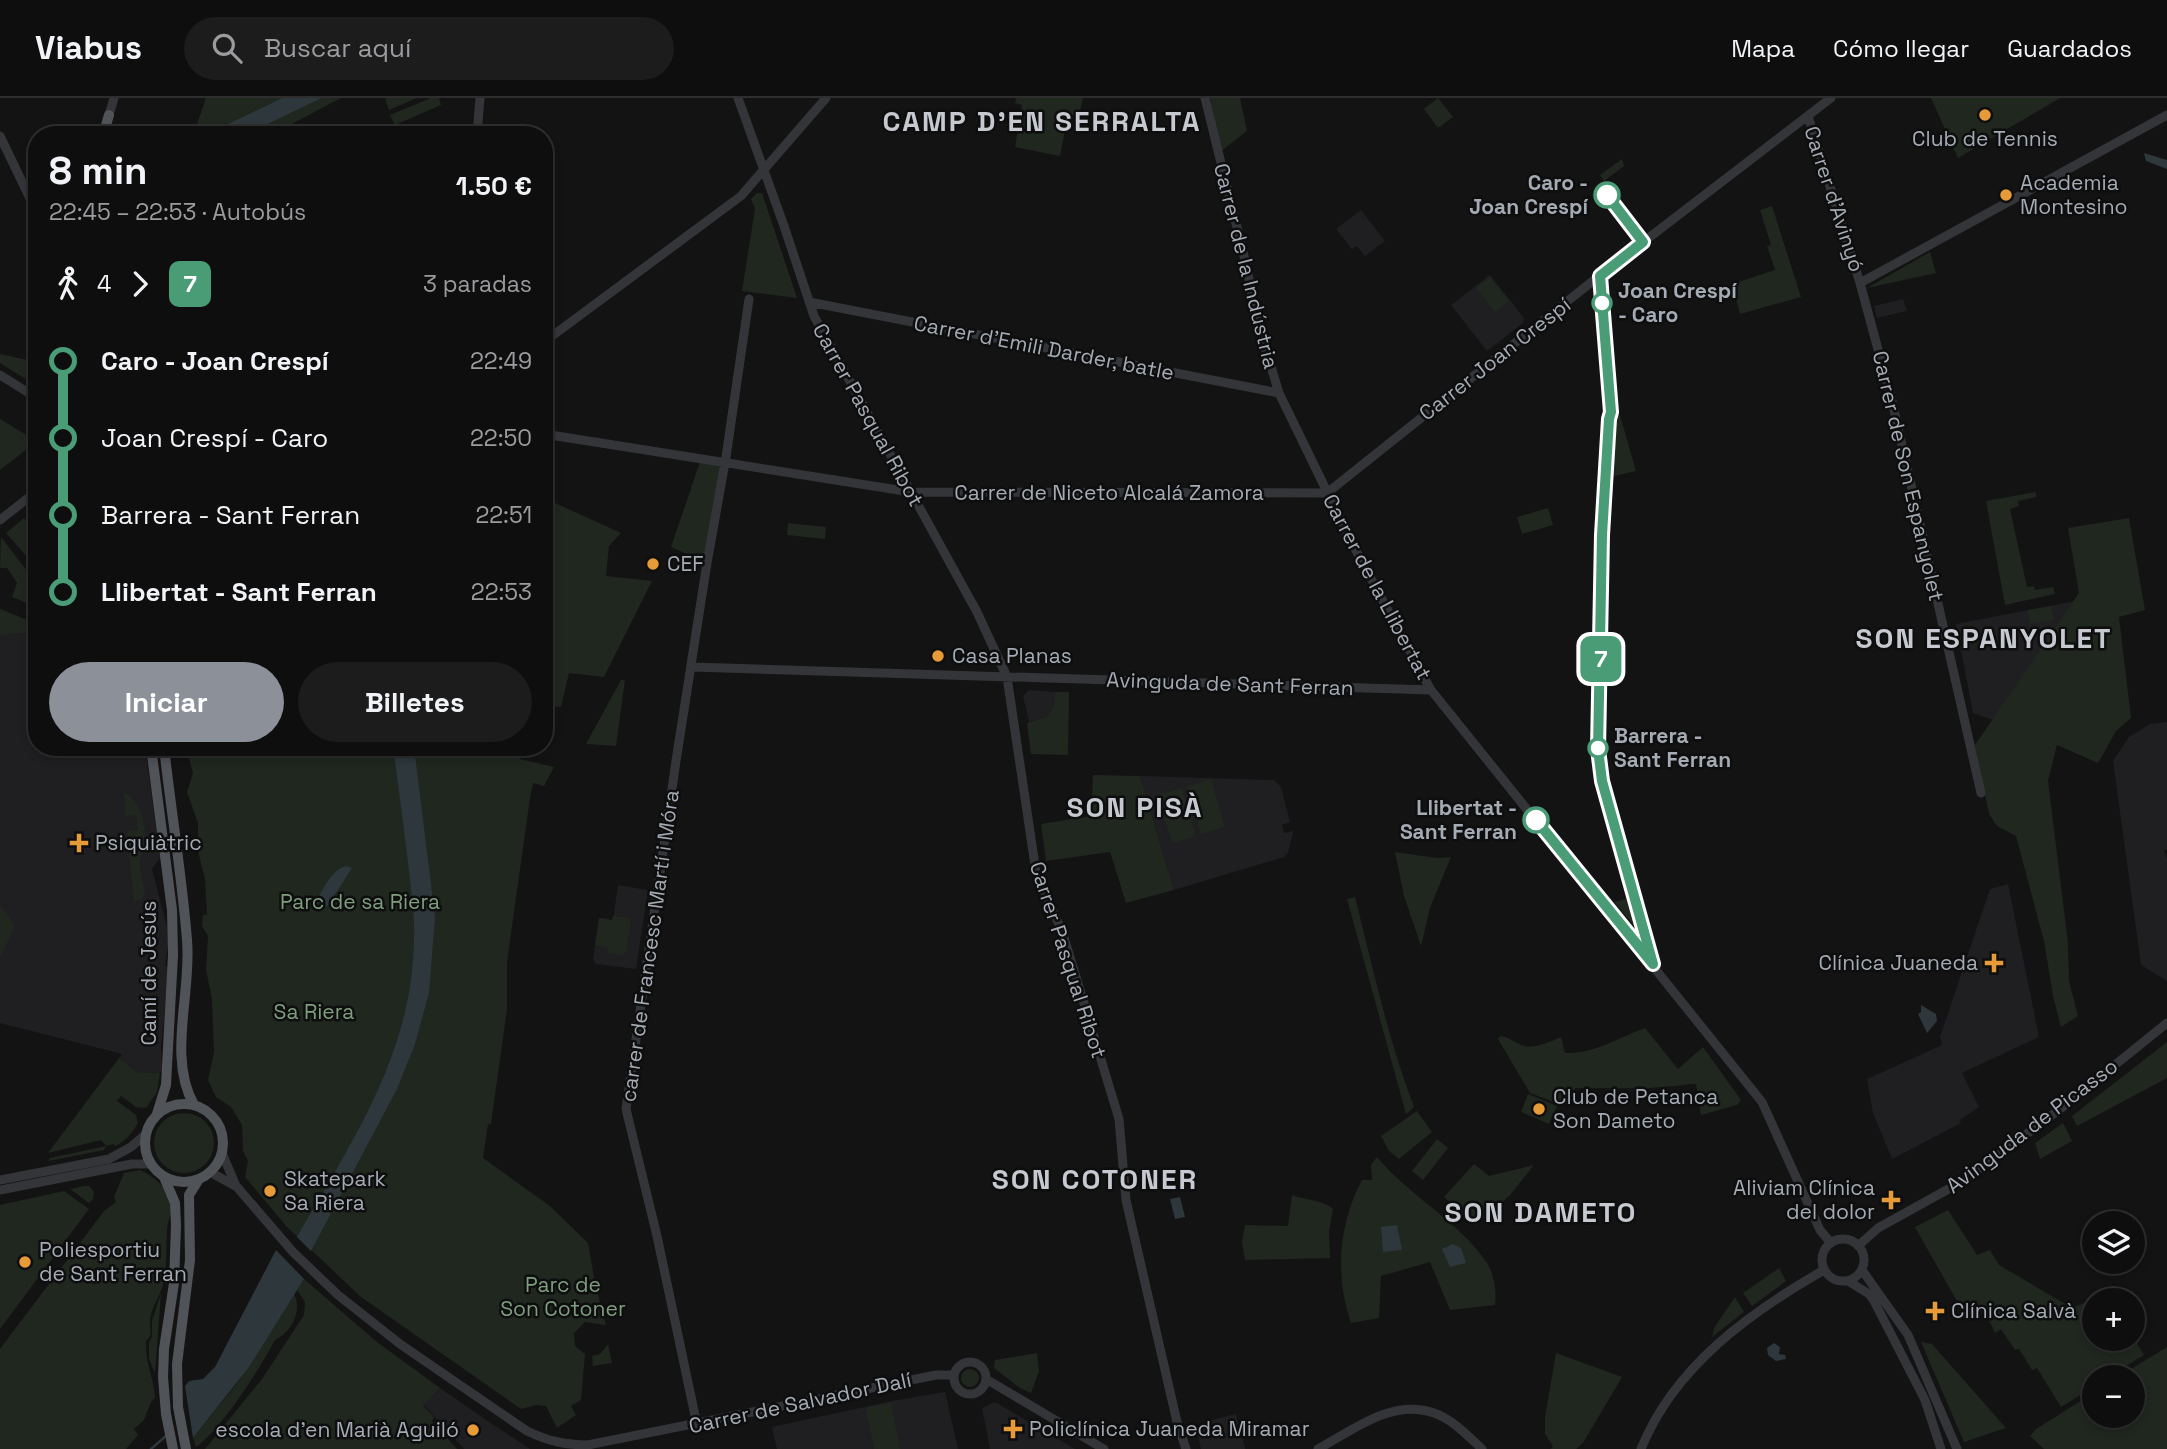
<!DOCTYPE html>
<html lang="es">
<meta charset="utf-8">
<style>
:root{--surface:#0e0e0f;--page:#1c1c1d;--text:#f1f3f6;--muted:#9b9c9e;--line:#2e2e2f;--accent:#8c9099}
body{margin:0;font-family:"Space Grotesk",sans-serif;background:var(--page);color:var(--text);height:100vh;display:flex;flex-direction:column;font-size:26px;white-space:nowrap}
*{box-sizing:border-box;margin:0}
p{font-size:23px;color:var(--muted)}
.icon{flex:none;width:38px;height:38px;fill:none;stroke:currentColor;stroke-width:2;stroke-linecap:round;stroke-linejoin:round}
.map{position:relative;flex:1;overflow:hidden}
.panel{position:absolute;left:28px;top:28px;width:525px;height:630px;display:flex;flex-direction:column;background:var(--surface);border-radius:28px;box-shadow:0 4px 10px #0003,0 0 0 2px var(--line)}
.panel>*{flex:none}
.badge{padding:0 14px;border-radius:10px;font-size:24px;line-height:46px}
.fabs{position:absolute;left:2082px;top:1113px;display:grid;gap:14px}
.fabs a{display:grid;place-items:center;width:63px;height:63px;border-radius:50%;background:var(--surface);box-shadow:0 4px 10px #0003,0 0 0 2px var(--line);font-size:35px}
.map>.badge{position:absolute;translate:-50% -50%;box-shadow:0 0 0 4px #fff}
.legs{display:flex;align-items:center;gap:10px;height:77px;padding:0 21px;font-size:23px}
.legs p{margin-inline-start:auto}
.headline{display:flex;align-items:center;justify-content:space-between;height:119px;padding:0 21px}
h1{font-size:38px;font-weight:600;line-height:52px}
.cta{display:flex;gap:14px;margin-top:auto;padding:14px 21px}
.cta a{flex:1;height:80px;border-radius:42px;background:var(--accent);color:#fff;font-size:28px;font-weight:600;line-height:80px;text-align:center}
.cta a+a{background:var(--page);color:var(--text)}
ul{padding:0 21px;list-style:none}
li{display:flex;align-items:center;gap:24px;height:77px;font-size:26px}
li i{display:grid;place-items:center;width:10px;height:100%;margin:0 9px;background:currentColor}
li i::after{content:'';width:18px;height:18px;margin:-9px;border:5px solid;border-radius:50%;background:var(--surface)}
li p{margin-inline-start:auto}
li:first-child i{background:linear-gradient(#0000 50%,currentColor 0)}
li:last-child i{background:linear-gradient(currentColor 50%,#0000 0)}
header{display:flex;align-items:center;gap:42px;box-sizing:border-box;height:98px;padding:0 35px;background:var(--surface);border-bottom:2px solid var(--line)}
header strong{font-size:33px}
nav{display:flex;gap:38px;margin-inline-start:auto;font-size:24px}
.search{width:490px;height:63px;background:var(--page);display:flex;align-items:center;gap:18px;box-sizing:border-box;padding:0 24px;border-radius:38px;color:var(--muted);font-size:26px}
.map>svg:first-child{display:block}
</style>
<header>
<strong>Viabus</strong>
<div class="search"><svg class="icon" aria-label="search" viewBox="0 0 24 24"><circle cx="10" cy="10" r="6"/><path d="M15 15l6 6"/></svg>Buscar aquí</div>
<nav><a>Mapa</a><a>Cómo llegar</a><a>Guardados</a></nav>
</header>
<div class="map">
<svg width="2167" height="1351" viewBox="0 0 2167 1351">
<rect width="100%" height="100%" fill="#131314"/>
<path fill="#1f1f21" d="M1361 112 1385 143 1365 158 1357 148 1352 151 1336 131Z
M1490 177 1524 220 1523 225 1487 253 1451 207Z
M1903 201 1907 213 1877 220 1874 208Z
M2076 503 1993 622 1973 615 1956 526Z
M0 511 37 526V649H145L160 760 152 771 167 829 168 846 165 868 168 869 164 922 161 948 162 972 160 975 137 974 119 960 122 956 0 925Z
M1029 592 1055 594V609L1046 619 1029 624 1023 598Z
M2167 624V751L2164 753 2167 760V883L2141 867 2113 663 2129 639 2150 626Z
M1140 678 1274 682 1281 689 1290 724 1282 727 1284 735 1293 733V735L1288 755 1284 759 1174 792Z
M2008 786 2039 939 1962 975 1979 1009 1960 1022 1961 1025 1892 1061 1873 1015 1867 981 1942 947 1940 939 1990 791Z
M618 787 648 792 636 871 596 866 593 861 599 820 613 822Z
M440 1290 482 1319 530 1351H464L423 1306Z
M945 1294 958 1351H777L772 1329 892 1303Z
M995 1304 1075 1351H990L982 1310Z
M1236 1316 1245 1351H1201L1196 1330 1212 1322Z"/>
<path fill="#1f271f" d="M206 0H282L205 37H118L121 26 195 32Z
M322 0H341L288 28 278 37H245Z
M387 0H417L389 12 385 1Z
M431 0H439L441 7 395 27 390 17Z
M1016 0H1083L1079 18 1068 17 1060 58 1015 49 1022 7 1015 5Z
M1210 0H1240L1247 33 1221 53Z
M1438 0 1453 19 1438 30 1424 11Z
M1931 0H2060L1958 60Z
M1622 61 1624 68 1604 83 1600 77Z
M757 95H762L797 200 742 193 755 111 751 101Z
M1772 108 1801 199 1740 216 1732 186 1775 172 1767 148 1771 147 1760 112Z
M1930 154 1936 175 1867 190Z
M1490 179 1509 203 1495 214 1476 190Z
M0 256 37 264V288L0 265Z
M1620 317 1636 373 1605 380 1609 321Z
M0 321 30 339 31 348 0 372Z
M701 361 725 365 707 465 671 449Z
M2036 394V399L2018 403 2019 408 2010 411 2027 489 2034 488 2035 492 2053 489 2055 496 2005 507 1986 403Z
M544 400 621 435 609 448 606 478 652 483 604 579 569 575 561 609 544 608Z
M1548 410 1553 427 1522 436 1517 419Z
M24 420 37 437V470L6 435Z
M2129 420 2145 512 2119 519 2131 620 2116 633 2098 665 2057 647 2048 683 2068 845 2069 883 2078 918 2061 929 2053 898 2044 843 2016 738 1997 728 1989 716 1975 647 2079 495 2068 430Z
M788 425 826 429 825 441 787 437Z
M1 439 31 478 37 480V509L12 499 17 485 7 470H0Z
M2051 508 2054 522 2030 526 2027 512Z
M0 511 37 526V535H17L0 538Z
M621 582H625L616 648 586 646Z
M1055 594H1069L1068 657 1031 656 1027 625 1046 619 1055 608Z
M186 649H521L520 661 554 669 544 688 533 685 530 700 507 864V911L491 1026H488L483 1060 550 1108 588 1145 595 1185 606 1227 585 1224 574 1235 575 1248 585 1256 581 1302 571 1308 576 1317 557 1330 546 1308 536 1307 521 1311 361 1199 287 1129 245 1079 248 1063 243 1053 242 1027 231 1009 216 999 208 982 214 954 212 901 206 872 208 838 202 828 203 817H207L205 781 198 753V725L187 694 193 675Z
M1093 677 1140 678 1174 792 1126 805 1110 754 1046 763 1041 726 1091 718Z
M1211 681 1225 729 1201 736 1187 688Z
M1182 690 1196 738 1172 745 1158 697Z
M124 694C140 702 148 730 145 748 144 753 140 757 140 763 139 774 144 786 145 796L142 801 134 804 127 733 138 732 136 717 126 718Z
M1395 754 1437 760 1451 759 1430 810 1421 848 1404 798Z
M1355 799C1373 870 1388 941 1414 1009L1406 1016 1347 801Z
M1630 800 1638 828 1635 829 1614 804Z
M0 808 13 824 14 829 0 861Z
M613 818 631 820 626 855H623V857L607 855 608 849 595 847 599 820 612 822Z
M1645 930 1678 971 1703 949 1741 1002 1737 1007 1701 1017 1696 986H1690C1651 992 1614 990 1575 990L1574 993 1565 991 1562 1007 1530 995 1498 941 1500 938C1509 939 1513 943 1521 947 1534 952 1549 944 1561 939L1565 955C1594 956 1618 940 1645 930Z
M2167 944V980L2077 1028 2072 1018Z
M119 960 137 974 160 975 157 994 146 1010 136 1009 121 998 117 1003 136 1017 138 1025C132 1035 126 1043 115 1048L114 1046 106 1048 104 1052 48 1063 50 1060 106 1048 101 1042 48 1055Z
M1528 996 1557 1008 1549 1026 1521 1014Z
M1417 1013 1432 1034 1399 1061 1389 1053 1381 1038Z
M154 1045a30 30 0 1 1 60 0a30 30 0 1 1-60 0Z
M2063 1025 2072 1043 2040 1061 2035 1045Z
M1437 1041 1448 1050 1423 1082 1412 1073Z
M1377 1059C1408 1097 1461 1125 1487 1165 1494 1176 1497 1194 1495 1207L1450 1212 1430 1164 1381 1178 1379 1220 1351 1225C1335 1178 1338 1127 1362 1082H1372L1371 1067Z
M1474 1066 1489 1078 1534 1067 1510 1097 1476 1127 1444 1099Z
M140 1072C153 1078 170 1091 171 1107 172 1115 167 1125 167 1133 166 1152 167 1170 163 1187 160 1198 151 1210 150 1222 149 1228 152 1233 150 1238 147 1244 145 1241 146 1248 146 1266 154 1282 155 1300L151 1304 144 1322 134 1331 138 1337 126 1351H0V1251L104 1113 116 1104 114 1099 124 1075Z
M84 1088H89L94 1094 93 1101 89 1105 70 1091Z
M64 1093 89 1111 0 1231V1107Z
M1292 1097C1304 1102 1324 1102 1333 1111L1329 1133 1330 1160 1245 1162 1242 1144 1245 1127 1288 1128Z
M1948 1112 1977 1157 1990 1152 1999 1167 2072 1210 2108 1195 2112 1202H2095V1241H2133V1239L2144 1257 2108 1279H2095V1288L2061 1309 2037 1270 2032 1272 2019 1251 2015 1252 2001 1231 1995 1235 1985 1213 1967 1221 1915 1129Z
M1779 1170 1786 1183 1752 1208 1743 1195Z
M304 1181 377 1244 440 1290 423 1307 434 1319 432 1323 457 1351H205L262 1281 304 1217 305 1204 297 1192Z
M161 1195 155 1275 149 1261V1245L152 1238V1223Z
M294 1196C303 1212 291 1235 275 1242 261 1269 220 1333 196 1349L193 1340 238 1284Z
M1735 1199 1744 1214 1712 1239 1714 1230Z
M1921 1244 1932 1246 2006 1330 1964 1344Z
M608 1246 612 1265 593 1268 592 1258 600 1256Z
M2167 1249V1351H2044L2030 1338 2036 1331 2095 1294V1318H2133V1279H2118Z
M1037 1255 1039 1273 1031 1295 1020 1290 994 1270 995 1262Z
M1556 1255 1622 1279 1583 1345 1576 1351H1551L1553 1348 1545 1336V1319Z
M961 1280a9 9 0 1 1 18 0a9 9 0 1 1-18 0Z
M891 1305 900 1351H874L866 1310Z"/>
<path fill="#2d373c" d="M282 0H322L245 37H205Z
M2144 55 2167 62V71L2146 63Z
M393 649H414L415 657 435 819 429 895 415 946 397 991 311 1153 297 1139C352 1043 413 955 414 840 415 820 412 801 410 782 405 737 399 693 393 649Z
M346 768 352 770 327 809 315 805C323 792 331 772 346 768Z
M1921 907 1936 916 1937 923 1927 935 1918 916 1921 914Z
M1180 1099 1185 1119 1175 1121 1170 1101Z
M1397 1127 1402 1152 1383 1154 1381 1129Z
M1453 1146 1461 1150 1466 1165 1450 1169 1442 1151Z
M276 1152 304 1181 249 1269 193 1340 185 1288 189 1283 203 1281 215 1269Z
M1774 1245 1780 1249 1779 1256 1785 1257 1786 1261 1776 1263 1768 1257 1767 1250Z"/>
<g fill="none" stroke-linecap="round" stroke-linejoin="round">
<path stroke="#2d373c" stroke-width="2.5" d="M151 1351 167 1337"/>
<path stroke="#343539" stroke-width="9" d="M738 0 784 128 814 218 977 514 1007 579 1036 774 1063 836 1119 1021 1126 1102 1177 1324 1186 1351
M1205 0 1247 170 1257 223 1279 295 1352 445 1423 578 1431 592 1762 1004 1820 1132 1831 1145
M109 17 114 0
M1808 18 1860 185 1892 303 1981 695
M477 37 480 0
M0 38 37 115
M1860 185 2167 17
M809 204 1279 295
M544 244 741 98 826 0
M0 277 37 300
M544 336 911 394 1327 395
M1327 395 1599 178 1831 0
M0 422 37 393
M692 569 1431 592
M222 1055 236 1088
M210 1074 237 1089 293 1154 338 1197 400 1246 527 1333C548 1343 565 1347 588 1347L936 1277H953
M0 1082 109 1061 131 1049 145 1037
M0 1092 132 1066H150
M1822 1162a21 21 0 1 1 42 0a21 21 0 1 1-42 0Z
M1858 1148 1878 1130 1963 1083 2059 1012 2167 925
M1862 1172 1908 1237 1957 1351
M1848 1183 1869 1196 1874 1203 1925 1302 1941 1351
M954 1280a16 16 0 1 1 32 0a16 16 0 1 1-32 0Z
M986 1281 1104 1351
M697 1327 657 1138 626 1011 676 663 707 465 726 359 749 201
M1318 1351C1353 1332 1392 1300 1434 1315 1452 1321 1468 1338 1482 1351
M1641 1351C1674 1269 1749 1215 1824 1172"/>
<path stroke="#505358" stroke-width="10" d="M103 37 109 17
M151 649 172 812 173 857 166 987 157 1016
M164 649C171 713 182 778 187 842 192 894 167 959 194 1007
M145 1045a39 39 0 1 1 78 0a39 39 0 1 1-78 0Z
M164 1079 175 1105 176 1128 174 1185 164 1251 163 1279 166 1316 173 1351
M186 1351 178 1309 177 1266 190 1162 189 1097 199 1081"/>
</g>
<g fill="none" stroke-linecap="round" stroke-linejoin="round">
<g stroke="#fff" stroke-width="16">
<path id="line-1" d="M1536 722 1653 866 1602 683 1598 651 1602 437 1609 321 1611 314 1600 178 1643 144 1607 97"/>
</g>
<use href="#line-1" stroke="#499c75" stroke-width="10"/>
</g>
<g fill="#e79a38" stroke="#0e0e0f" stroke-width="2.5">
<circle cx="1985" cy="17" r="7"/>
<circle cx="2006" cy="97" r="7"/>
<circle cx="653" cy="466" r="7"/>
<circle cx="938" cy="558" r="7"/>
<path d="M75.5 734.5h7v7h7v7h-7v7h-7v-7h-7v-7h7z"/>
<path d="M1990.5 854.5h7v7h7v7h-7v7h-7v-7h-7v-7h7z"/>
<circle cx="1539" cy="1011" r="7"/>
<circle cx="270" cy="1093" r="7"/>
<path d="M1887.5 1091.5h7v7h7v7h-7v7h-7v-7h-7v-7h7z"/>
<circle cx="25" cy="1164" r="7"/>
<path d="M1931.5 1202.5h7v7h7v7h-7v7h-7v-7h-7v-7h7z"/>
<path d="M1009.5 1320.5h7v7h7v7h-7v7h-7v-7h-7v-7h7z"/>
<circle cx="473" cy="1332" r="7"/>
</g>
<g fill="#fff" stroke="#499c75" stroke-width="3.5">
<circle cx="1607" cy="97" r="12"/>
<circle cx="1602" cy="205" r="9"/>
<circle cx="1598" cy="650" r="9"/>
<circle cx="1536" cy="722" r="12"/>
</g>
<g text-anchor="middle" stroke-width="5" stroke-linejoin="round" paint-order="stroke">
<g font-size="21" fill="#a5abb4" stroke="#0e0e0f" text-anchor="start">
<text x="1985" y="48" text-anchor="middle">Club de Tennis</text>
<text x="2020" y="92">Academia<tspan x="2020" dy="24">Montesino</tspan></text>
<text x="667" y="473">CEF</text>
<text x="952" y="565">Casa Planas</text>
<text x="95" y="752">Psiquiàtric</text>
<text x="1978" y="872" text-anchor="end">Clínica Juaneda</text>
<text x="1553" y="1006">Club de Petanca<tspan x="1553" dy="24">Son Dameto</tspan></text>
<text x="284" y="1088">Skatepark<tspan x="284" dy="24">Sa Riera</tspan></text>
<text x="1875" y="1097" text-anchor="end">Aliviam Clínica<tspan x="1875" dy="24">del dolor</tspan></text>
<text x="39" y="1159">Poliesportiu<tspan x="39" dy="24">de Sant Ferran</tspan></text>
<text x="1951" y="1220">Clínica Salvà</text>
<text x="1029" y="1338">Policlínica Juaneda Miramar</text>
<text x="459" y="1339" text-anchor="end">escola d'en Marià Aguiló</text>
</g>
<g font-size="21" font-weight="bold" fill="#a5abb4" stroke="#0e0e0f" text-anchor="end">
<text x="1588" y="92">Caro -<tspan x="1588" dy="24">Joan Crespí</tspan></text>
<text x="1618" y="200" text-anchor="start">Joan Crespí<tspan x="1618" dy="24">- Caro</tspan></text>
<text x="1614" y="645" text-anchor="start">Barrera -<tspan x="1614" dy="24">Sant Ferran</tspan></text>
<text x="1517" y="717">Llibertat -<tspan x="1517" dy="24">Sant Ferran</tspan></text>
</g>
<g font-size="21" fill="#a5abb4" stroke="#0e0e0f">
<text transform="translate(1834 101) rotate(72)" y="7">Carrer d'Avinyó</text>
<text transform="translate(1246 168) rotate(76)" y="7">Carrer de la Indústria</text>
<text transform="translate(1044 250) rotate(11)" y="7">Carrer d'Emili Darder, batle</text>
<text transform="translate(1495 261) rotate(-38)" y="7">Carrer Joan Crespí</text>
<text transform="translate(868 317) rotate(61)" y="7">Carrer Pasqual Ribot</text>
<text transform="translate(1908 378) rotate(77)" y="7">Carrer de Son Espanyolet</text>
<text x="1109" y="402">Carrer de Niceto Alcalá Zamora</text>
<text transform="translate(1377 489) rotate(62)" y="7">Carrer de la Llibertat</text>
<text transform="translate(1230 586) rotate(2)" y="7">Avinguda de Sant Ferran</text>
<text transform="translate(650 848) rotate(-82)" y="7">carrer de Francesc Martí i Móra</text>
<text transform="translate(1068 862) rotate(72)" y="7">Carrer Pasqual Ribot</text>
<text transform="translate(149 875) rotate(-90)" y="7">Camí de Jesús</text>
<text transform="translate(2032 1028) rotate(-37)" y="7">Avinguda de Picasso</text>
<text transform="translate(800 1305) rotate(-12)" y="7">Carrer de Salvador Dalí</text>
</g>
<g font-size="21" fill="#7e9e7d" stroke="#0e0e0f">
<text x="360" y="811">Parc de sa Riera</text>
<text x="314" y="921">Sa Riera</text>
<text x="563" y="1194">Parc de<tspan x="563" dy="24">Son Cotoner</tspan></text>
</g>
<g font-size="28" font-weight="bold" letter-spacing="2" fill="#c6cad0" stroke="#0e0e0f">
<text x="1042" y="33">CAMP D'EN SERRALTA</text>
<text x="1984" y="550">SON ESPANYOLET</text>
<text x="1135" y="719">SON PISÀ</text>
<text x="1095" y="1091">SON COTONER</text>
<text x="1541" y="1124">SON DAMETO</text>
</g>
</g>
</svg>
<div class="fabs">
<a><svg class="icon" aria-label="layers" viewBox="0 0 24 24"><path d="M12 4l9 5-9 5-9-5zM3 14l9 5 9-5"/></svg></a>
<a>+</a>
<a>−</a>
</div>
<b class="badge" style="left:1601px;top:561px;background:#499c75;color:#fff">7</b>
<section class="panel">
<div class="headline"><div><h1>8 min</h1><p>22:45 – 22:53 · Autobús</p></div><b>1.50 €</b></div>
<div class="legs"><svg class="icon" aria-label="walk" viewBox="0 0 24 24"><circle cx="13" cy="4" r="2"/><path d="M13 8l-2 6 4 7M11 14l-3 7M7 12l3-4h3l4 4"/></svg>4<svg class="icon" aria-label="forward" viewBox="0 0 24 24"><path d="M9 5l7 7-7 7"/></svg><b class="badge" style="background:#499c75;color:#fff">7</b><p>3 paradas</p></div>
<ul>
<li><i style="color:#499c75"></i><b>Caro - Joan Crespí</b><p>22:49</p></li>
<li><i style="color:#499c75"></i><span>Joan Crespí - Caro</span><p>22:50</p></li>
<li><i style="color:#499c75"></i><span>Barrera - Sant Ferran</span><p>22:51</p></li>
<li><i style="color:#499c75"></i><b>Llibertat - Sant Ferran</b><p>22:53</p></li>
</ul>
<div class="cta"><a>Iniciar</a><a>Billetes</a></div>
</section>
</div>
